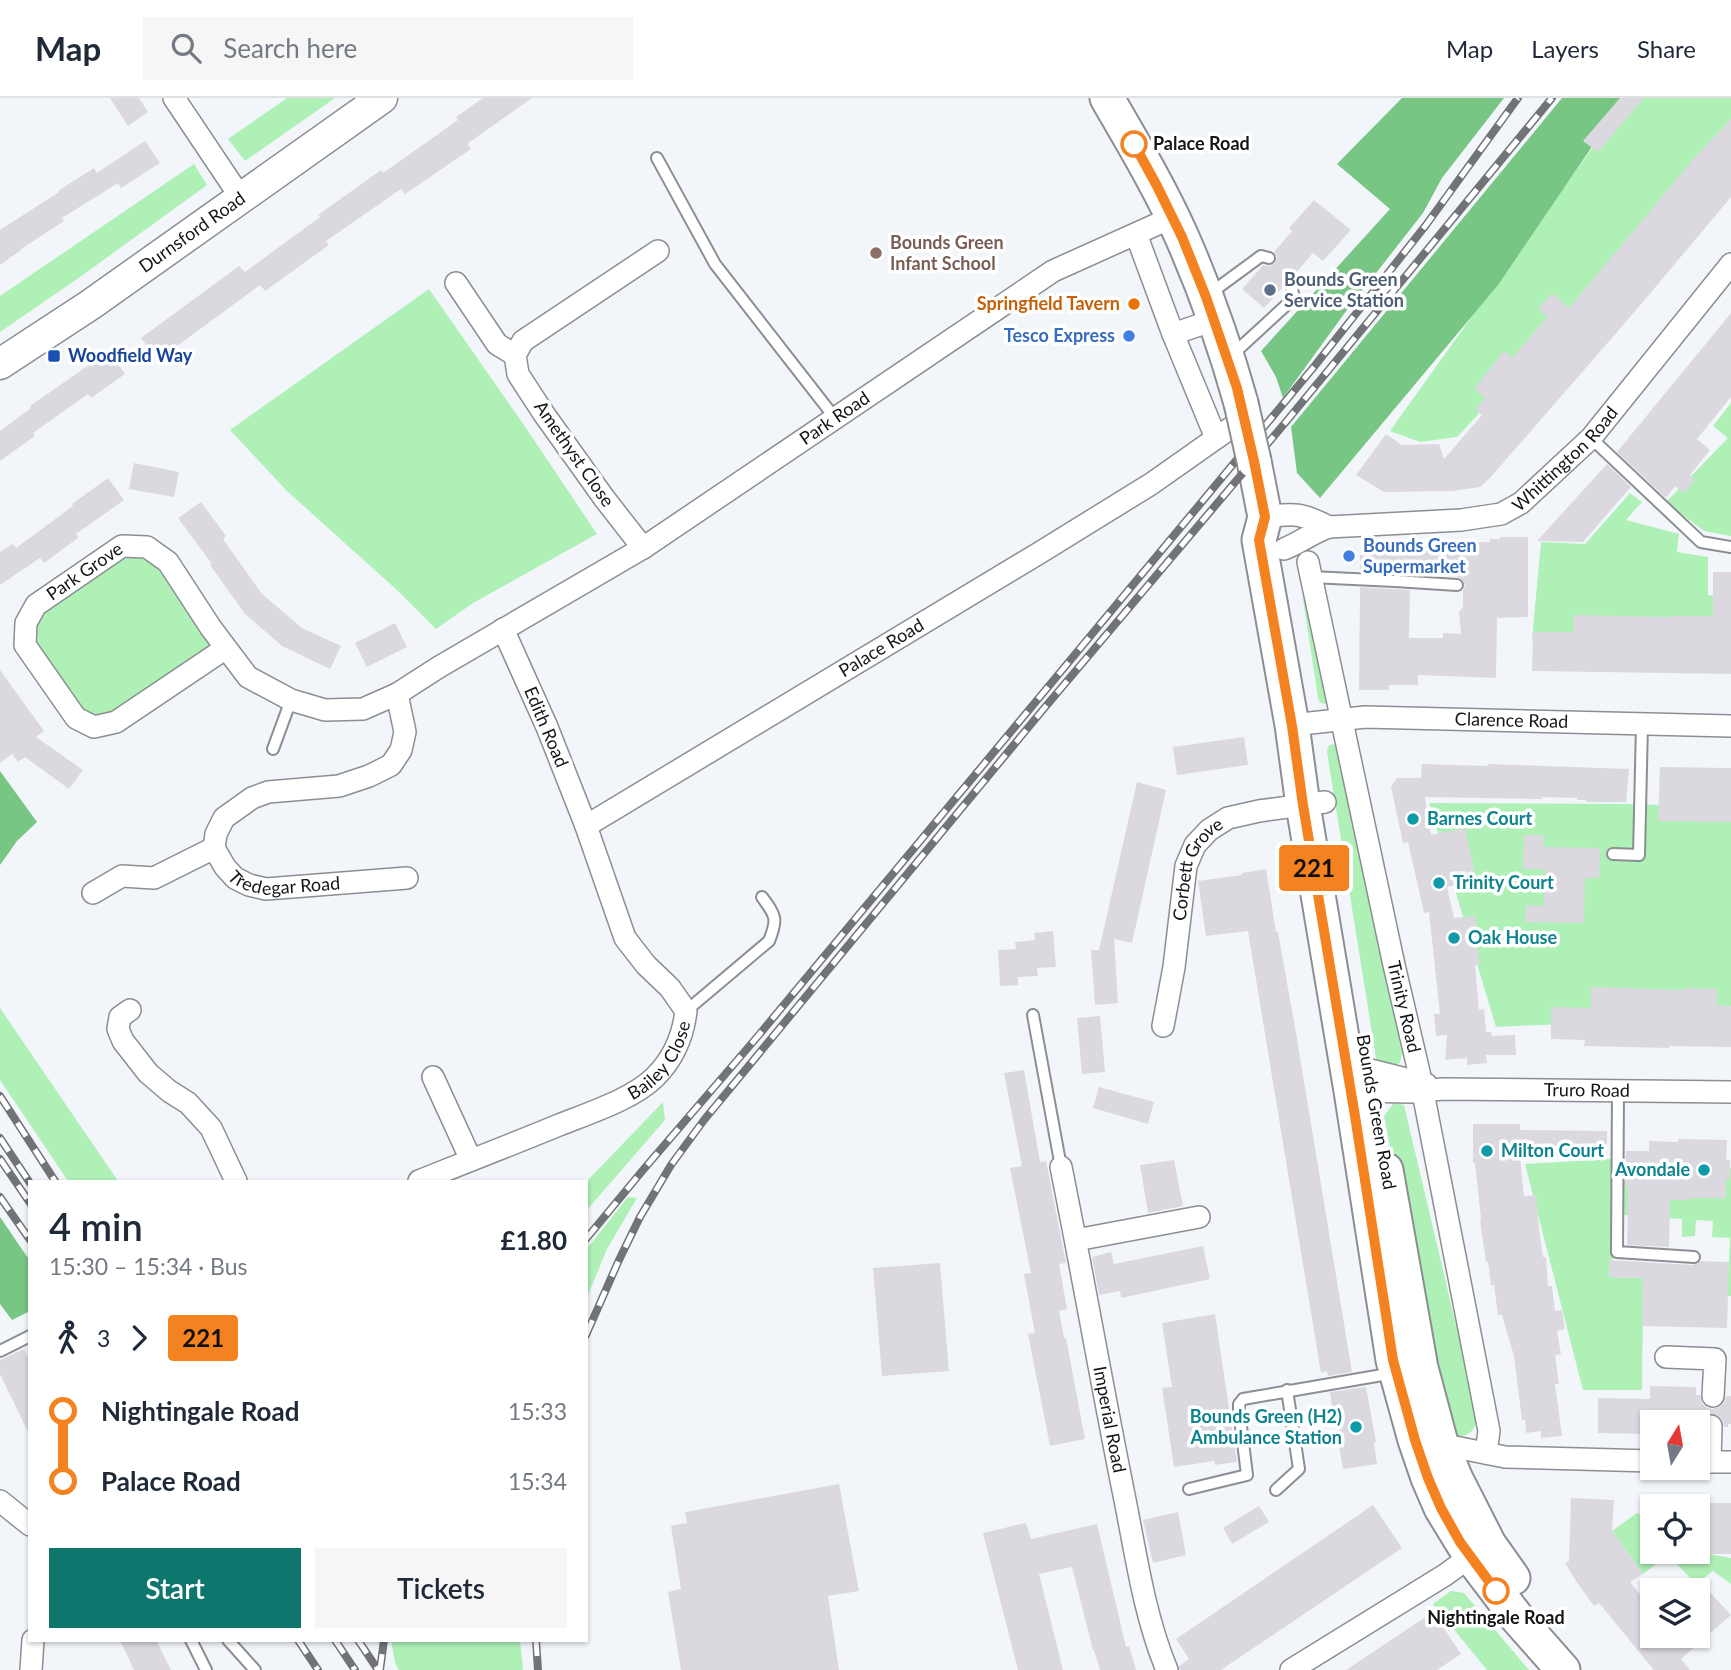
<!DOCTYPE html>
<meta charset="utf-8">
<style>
:root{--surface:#fff;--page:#f6f6f7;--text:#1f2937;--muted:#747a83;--line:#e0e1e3;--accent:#0f766e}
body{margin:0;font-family:Lato,sans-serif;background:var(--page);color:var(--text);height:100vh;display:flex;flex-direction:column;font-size:26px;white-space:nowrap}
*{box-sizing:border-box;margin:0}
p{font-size:23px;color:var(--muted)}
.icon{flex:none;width:38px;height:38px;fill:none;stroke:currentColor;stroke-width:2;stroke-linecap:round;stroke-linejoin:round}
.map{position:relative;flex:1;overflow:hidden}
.details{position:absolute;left:28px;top:1082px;width:560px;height:462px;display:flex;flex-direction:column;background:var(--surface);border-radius:0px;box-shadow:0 2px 5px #0004}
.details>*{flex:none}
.badge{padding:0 14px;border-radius:5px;font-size:24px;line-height:46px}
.needle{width:46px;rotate:11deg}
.fabs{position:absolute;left:1640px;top:1312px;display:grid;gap:14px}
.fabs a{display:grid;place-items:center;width:70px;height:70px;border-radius:0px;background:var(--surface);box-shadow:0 2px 5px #0004;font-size:35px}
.map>.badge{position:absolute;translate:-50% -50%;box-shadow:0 0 0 4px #fff}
.legs{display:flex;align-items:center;gap:10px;height:77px;padding:0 21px;font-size:23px}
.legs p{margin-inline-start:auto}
.summary{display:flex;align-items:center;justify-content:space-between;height:119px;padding:0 21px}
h1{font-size:38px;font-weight:600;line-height:52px}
.action{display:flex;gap:14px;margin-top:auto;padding:14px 21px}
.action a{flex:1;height:80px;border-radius:0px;background:var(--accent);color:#fff;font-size:28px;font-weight:600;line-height:80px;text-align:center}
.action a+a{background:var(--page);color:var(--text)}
ul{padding:0 21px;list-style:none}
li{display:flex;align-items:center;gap:24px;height:70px;font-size:26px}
li i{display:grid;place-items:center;width:10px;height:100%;margin:0 9px;background:currentColor}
li i::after{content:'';width:18px;height:18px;margin:-9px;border:5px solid;border-radius:50%;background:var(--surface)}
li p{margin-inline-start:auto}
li:first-child i{background:linear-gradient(#0000 50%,currentColor 0)}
li:last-child i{background:linear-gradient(currentColor 50%,#0000 0)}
header{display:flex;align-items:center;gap:42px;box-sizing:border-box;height:98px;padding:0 35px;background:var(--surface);border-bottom:2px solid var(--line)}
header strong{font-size:33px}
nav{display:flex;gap:38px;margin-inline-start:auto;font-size:24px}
.search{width:490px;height:63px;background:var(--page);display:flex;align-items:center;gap:18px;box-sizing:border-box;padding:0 24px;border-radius:0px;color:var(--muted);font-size:26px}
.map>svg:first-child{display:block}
</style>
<header>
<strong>Map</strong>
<div class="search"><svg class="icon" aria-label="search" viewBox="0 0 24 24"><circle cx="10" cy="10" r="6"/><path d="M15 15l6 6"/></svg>Search here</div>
<nav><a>Map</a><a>Layers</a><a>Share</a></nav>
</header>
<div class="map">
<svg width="1731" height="1572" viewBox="0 0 1731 1572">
<rect width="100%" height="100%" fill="#f2f6fb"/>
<path fill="#aef0b6" d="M287 0H335L245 63 228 41Z
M1628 0H1731V47L1457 339 1420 344 1390 333Z
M194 66 207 87 80 179 0 234V198Z
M429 191 526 330 597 436 473 505 436 531 398 493 287 393 230 332Z
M1731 305V438L1704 433 1666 404 1728 340 1713 328Z
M1630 395 1642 404 1626 422 1679 436 1677 454 1708 459V497L1731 500V535L1571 541H1532L1541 444 1585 446Z
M120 455 146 459 165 468 217 547 131 605 96 622 78 615 33 543V528L40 514Z
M1308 500 1331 604 1326 606 1320 605 1318 600 1303 501Z
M1333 646 1338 647 1341 652 1402 955 1400 965 1391 969 1378 964 1376 960 1327 654 1328 648Z
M1429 705 1629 706 1731 709V918L1496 929Z
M0 910 118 1083H68L0 982Z
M663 1004 665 1022 586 1113V1084Z
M1394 1005 1404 1007 1477 1316C1477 1331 1469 1341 1454 1337L1443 1315 1384 1018Z
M1612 1061 1614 1161 1609 1162V1179L1728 1182 1730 1140 1712 1139 1713 1123 1696 1122 1695 1138 1682 1139V1121L1624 1117 1621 1069 1731 1070V1198L1643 1196 1642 1292H1583L1525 1066Z
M628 1099 637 1100 607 1151 586 1202V1152Z
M1637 1415 1652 1421V1454H1696L1731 1460V1486L1713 1473 1696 1486 1668 1457 1643 1476 1612 1433Z
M1451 1493 1464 1495 1529 1572H1487L1433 1506Z
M391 1542H520L523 1572H399L395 1565Z"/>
<path fill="#78c683" d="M1402 0H1504L1442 80 1423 115 1344 216 1283 300 1276 279 1261 253 1390 111 1337 66Z
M1562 0H1625L1498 187 1320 400 1297 375 1291 329Z
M0 673 37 724 17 743 0 767Z
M0 1119 30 1163V1213L12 1222 0 1206Z"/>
<path fill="#dbd9df" d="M110 0H139L148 14 128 28Z
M483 0H532L467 46 471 51 405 96 401 91 326 143 329 147 265 193 260 187 158 262 141 240 239 168 245 174 320 119 318 117 381 72 383 75 458 22 456 19Z
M1620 0H1644L1598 54 1583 43Z
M1731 21V99L1637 211 1490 380 1480 389 1452 393 1384 394 1356 377 1386 336 1402 347 1439 346 1444 361 1482 317 1475 311 1485 300 1474 291 1504 253 1512 260 1547 219 1538 211 1552 195 1569 210 1697 57Z
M145 43 160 65 121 90 118 85 62 120 64 123 21 151V152L0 167V132L59 94 58 93 94 70 97 75Z
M1314 102 1351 132 1323 163 1313 155 1295 176 1289 174 1285 176 1282 180 1283 189 1264 210 1242 191 1263 167 1270 168 1275 165 1277 159 1274 154 1292 133 1289 130Z
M1731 215V299L1697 341 1710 352 1690 377 1695 382 1684 395 1675 388 1666 400 1617 354Z
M109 253 125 276 91 300 88 296 33 335 35 338 0 363V333L31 310 30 308Z
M134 365 179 374 174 399 129 391Z
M1607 366 1631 389 1583 444 1537 443Z
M108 380 124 402 76 436 78 440 44 465 40 460 0 487V454L13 446 16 450 73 408 72 406Z
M201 404 226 438 223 441 262 496 302 530 341 548 330 571 282 548 245 516 210 467 212 466 178 420Z
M1500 439H1528V519L1497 520 1496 580 1418 577V587H1389V592H1359L1360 489 1410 492 1409 540H1443V535L1461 536 1459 514 1463 509V492L1465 487 1462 481 1458 479 1360 473V457L1371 456 1372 445 1490 444V441H1500Z
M1713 474H1731V576L1532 573 1533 534H1574V517L1670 519V518H1713Z
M395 525 407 549 367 569 355 545Z
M0 572 44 633 36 639 83 672 69 691 25 659 18 664 12 656 0 665Z
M1244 639 1248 667 1177 677 1173 649Z
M1422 666 1488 668V666L1629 671 1626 704H1586V702H1577V700L1542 699V701H1534L1425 699 1431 737 1465 730 1476 782 1447 789 1454 820 1475 818 1477 840H1476L1480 866 1475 867 1479 912 1484 911 1486 934H1491L1492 938 1515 937 1516 957H1486L1487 965 1467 967V960L1445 962 1447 937 1436 938 1434 916H1440L1429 814 1424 815 1408 744 1403 745 1391 689 1397 680H1421Z
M1660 669 1731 670V724L1658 723Z
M1137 684 1166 692 1132 845 1114 841 1118 905 1095 907 1091 852H1099Z
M1524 737H1544L1543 749 1600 750 1599 780H1585L1584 825 1525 824 1526 807 1544 808 1545 771H1523Z
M1266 771 1276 834H1278L1296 935 1352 1274 1328 1278 1327 1273 1321 1275 1248 833 1206 838 1198 783 1242 777V775Z
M1053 833 1056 869 1037 870 1038 878 1018 879V887L1000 888 998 852 1016 851 1015 844 1035 842 1034 835Z
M1591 889 1684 892V890L1717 891V907L1731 908V949L1669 948V950L1584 948 1585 942 1551 941V909L1591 910Z
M1100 918 1105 974 1082 976 1077 920Z
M1024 972 1040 1064 1046 1063 1066 1165 1059 1166 1067 1211 1059 1213 1064 1240H1066L1085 1341 1050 1348 1028 1236 1035 1235 1024 1176 1031 1175 1010 1070 1022 1068 1004 975Z
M1099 989 1154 1004 1148 1026 1093 1010Z
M1473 1026H1520V1032L1607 1033V1060L1520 1058 1524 1098 1536 1097 1539 1131 1543 1159H1546L1548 1188H1552L1555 1213 1562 1212 1565 1231 1557 1233 1561 1256 1555 1257 1559 1286H1555L1562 1338 1541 1340V1333L1526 1335 1525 1322H1522L1514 1258 1502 1217H1498L1494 1187H1491L1488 1163 1486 1164 1480 1122 1481 1121 1475 1065H1473Z
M1678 1041 1727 1042 1726 1062H1730V1081H1726V1100H1690V1102H1670L1669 1149 1627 1147 1628 1089H1625L1626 1053H1649V1043L1678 1044Z
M1174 1062 1183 1108 1148 1115 1140 1067Z
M1203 1148 1210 1181 1121 1200 1120 1193 1099 1197 1092 1159 1111 1154 1114 1166Z
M1609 1162 1693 1167 1700 1163 1729 1164 1727 1230 1642 1228 1643 1180 1609 1179Z
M940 1165 949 1273 882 1278 873 1170Z
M1215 1216 1237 1364 1215 1367 1214 1363 1174 1369 1162 1290 1172 1289 1162 1225Z
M24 1251 30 1263V1338L0 1276V1262Z
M1650 1288 1696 1289V1297H1700L1702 1305 1706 1309 1712 1311 1719 1309 1724 1305 1726 1298H1731V1326H1728V1329H1724L1722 1321 1717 1317 1711 1315 1705 1316 1700 1321 1698 1329V1325H1652V1328H1644V1336L1598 1335V1300L1650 1301Z
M1366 1289 1376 1344 1374 1345 1377 1366 1343 1371 1339 1348H1341L1336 1315H1333L1330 1294Z
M839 1386 859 1493 828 1498 839 1572H681L668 1494 681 1491 671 1428 687 1425 685 1414Z
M1571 1400 1614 1402 1612 1433 1643 1476 1630 1484 1652 1511V1538H1698V1498L1708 1511V1492L1731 1517 1681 1561 1690 1572H1654L1599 1505 1594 1508 1576 1483 1565 1465 1569 1463Z
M1698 1405H1731V1456H1708V1435H1701V1429H1698Z
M1373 1407 1402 1450 1221 1572H1180L1179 1568 1189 1561 1176 1541Z
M1259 1408 1269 1424 1232 1446 1223 1430Z
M1178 1414 1186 1457 1153 1465 1143 1422Z
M1026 1425 1031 1441 1097 1426 1126 1549 1129 1548 1136 1572H1100L1094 1552H1093L1072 1469 1039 1476 1063 1572H1018L983 1435Z
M1433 1514 1461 1556 1437 1572H1346Z
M120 1542H156L171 1572H134Z"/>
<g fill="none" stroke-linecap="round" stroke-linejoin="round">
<g stroke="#8b8e92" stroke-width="14">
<path id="service" d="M657 60 715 166 835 320
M1208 197 1261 158 1269 160
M1232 257 1294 200 1290 182
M1591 340 1701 444 1731 449
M1311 479 1395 483 1457 487
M273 651 291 602
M1613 756 1639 757 1642 626
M686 913 769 843C778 821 776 818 762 799
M1033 917 1061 1069
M1618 993 1617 1154 1694 1159
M0 1253 30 1238
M1189 1391 1247 1377 1239 1312V1306L1243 1301 1394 1275
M1276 1392 1299 1371 1287 1292
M191 1542 206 1572
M228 1542 255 1572"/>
</g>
<g stroke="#8b8e92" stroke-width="24">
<g id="minor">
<path d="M174 0 241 100"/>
<path d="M1136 136 1173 236 1216 340"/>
<path d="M456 185 497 246 515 257"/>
<path d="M1173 236 1214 222"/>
<path d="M1265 419C1294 415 1302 415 1329 429"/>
<path d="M643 450 604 400 544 316 518 276 515 257 523 243 658 153"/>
<path id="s1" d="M1284 451C1300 445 1313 434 1329 429L1461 422 1501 416 1521 405 1591 340 1731 166"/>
<path id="s2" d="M1308 464 1394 867 1419 974 1489 1333 1486 1355"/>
<path id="s3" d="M226 550 116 624 94 629 76 620 25 547 26 525 36 507 122 448 147 449 168 464 211 530 248 579 291 602 325 612 363 611 397 596 439 569 643 450 1053 173 1173 119"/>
<path id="s4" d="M397 596 405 634 401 652 391 667 369 678 339 688 268 694 252 700 224 720 216 736 214 750 225 769 235 780 249 787 266 791 407 780"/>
<path id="s5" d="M1292 627 1365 619 1731 628"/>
<path id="s6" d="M586 728 1036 457 1151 386 1232 329 1245 322"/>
<path d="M93 795 122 778 154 780 214 750"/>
<path d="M130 912 120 919 118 931 123 943 148 975 169 993 188 1005 211 1030 236 1083"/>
<path id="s7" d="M1163 928 1174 869 1186 768 1195 747 1209 732 1228 720 1259 713 1325 704"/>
<path d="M1346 966 1426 986"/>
<path d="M433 979 471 1062"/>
<path id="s8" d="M1351 993 1412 994 1443 991 1731 994"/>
<path id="s9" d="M1061 1069C1083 1178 1102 1288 1124 1397 1136 1456 1144 1517 1167 1572"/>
<path id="s10" d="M419 1083C466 1064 513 1046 559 1027 589 1015 633 1001 655 979 674 960 683 939 686 913L670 890 646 867 625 840 586 728 547 629 503 531"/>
<path d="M1076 1142 1199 1119"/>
<path d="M1666 1259 1715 1261 1713 1298"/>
<path d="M1435 1345 1505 1359 1652 1363"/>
<path d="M1698 1364H1731"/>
<path d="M1710 1364 1711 1328"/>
<path d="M0 1403 30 1427"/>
<path d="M31 1572 33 1542"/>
<path d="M1291 1572 1445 1477 1478 1453"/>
</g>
</g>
<g stroke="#8b8e92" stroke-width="33">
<g id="secondary">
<path id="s11" d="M0 266 90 207 382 0"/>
</g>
</g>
<g stroke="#8b8e92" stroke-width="37">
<path id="primary" d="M1107 0C1133 45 1160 90 1181 137 1205 191 1225 248 1241 305
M1254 363 1265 419 1259 442 1292 627 1303 707 1351 993 1393 1262 1415 1342 1428 1380 1441 1410 1471 1459 1518 1521 1563 1572
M1386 1072 1421 1270 1441 1345 1456 1381 1489 1446 1513 1480"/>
</g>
<use href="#service" stroke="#fff" stroke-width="10"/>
<use href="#minor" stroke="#fff" stroke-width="21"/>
<use href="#secondary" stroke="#fff" stroke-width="30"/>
<use href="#primary" stroke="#fff" stroke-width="33"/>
<g stroke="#717377" stroke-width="8">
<path id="rail" d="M0 998 55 1083
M0 1040 30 1085
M0 1061 30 1105
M0 1099 30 1142
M586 1141 643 1072 758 938 1313 270 1426 127 1518 0
M586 1237 619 1162 640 1119 671 1067 704 1022 1041 614 1285 325 1552 0
M298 1542 318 1572
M335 1542 355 1572
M358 1542 378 1572
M536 1542 538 1572
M380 1572 384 1542"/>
</g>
<use href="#rail" stroke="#fff" stroke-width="5" stroke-dasharray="16" stroke-linecap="butt"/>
<g stroke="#8b8e92" stroke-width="37" stroke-linecap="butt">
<path id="primary-bridge" d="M1241 305 1254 363"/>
</g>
<use href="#primary-bridge" stroke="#fff" stroke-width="33"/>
</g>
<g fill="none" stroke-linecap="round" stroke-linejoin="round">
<g stroke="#fff" stroke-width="16">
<path id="line-1" d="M1134 46 1157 88 1182 139 1206 199 1237 290 1254 363 1265 419 1259 442 1292 628 1303 707 1355 1018 1393 1262 1415 1342 1428 1380 1441 1410 1460 1444 1496 1493"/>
</g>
<use href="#line-1" stroke="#f58220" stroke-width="10"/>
</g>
<g fill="#fff" stroke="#f58220" stroke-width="3.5">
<circle cx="1134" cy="46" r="12"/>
<circle cx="1496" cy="1493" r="12"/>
</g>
<circle fill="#8d6e63" stroke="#fff" stroke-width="2.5" cx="876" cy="155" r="7"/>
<circle fill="#5c6f8a" stroke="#fff" stroke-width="2.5" cx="1270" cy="192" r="7"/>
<circle fill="#e8710a" stroke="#fff" stroke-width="2.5" cx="1134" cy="206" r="7"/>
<g fill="#3f7fe0" stroke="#fff" stroke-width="2.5">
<circle cx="1129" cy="238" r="7"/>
<circle cx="1349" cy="458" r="7"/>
</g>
<rect fill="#1a4fb4" stroke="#fff" stroke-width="2.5" x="47" y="251" width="14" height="14" rx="3.5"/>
<g fill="#0f9aa8" stroke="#fff" stroke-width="2.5">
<circle cx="1413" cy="721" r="7"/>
<circle cx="1439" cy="785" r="7"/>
<circle cx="1454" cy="840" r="7"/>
<circle cx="1487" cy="1053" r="7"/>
<circle cx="1704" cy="1072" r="7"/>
<circle cx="1356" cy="1329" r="7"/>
</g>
<g text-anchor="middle" stroke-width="7" stroke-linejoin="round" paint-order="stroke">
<g font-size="18" font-weight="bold" fill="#141517" stroke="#fff" text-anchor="start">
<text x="1153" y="52">Palace Road</text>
<text x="1496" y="1526" text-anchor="middle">Nightingale Road</text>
</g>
<g font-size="18" fill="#141517" stroke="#fff">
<text dy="6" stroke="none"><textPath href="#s11" startOffset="233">Durnsford Road</textPath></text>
<text dy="6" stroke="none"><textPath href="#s3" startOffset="1279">Park Road</textPath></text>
<text transform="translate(574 356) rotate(55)" y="6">Amethyst Close</text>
<text dy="6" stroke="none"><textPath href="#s1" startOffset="308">Whittington Road</textPath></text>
<text dy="6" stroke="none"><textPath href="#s3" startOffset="366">Park Grove</textPath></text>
<text dy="6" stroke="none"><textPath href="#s6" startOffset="345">Palace Road</textPath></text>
<text dy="6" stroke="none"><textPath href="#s5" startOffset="220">Clarence Road</textPath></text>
<text transform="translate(546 629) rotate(67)" y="6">Edith Road</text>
<text dy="6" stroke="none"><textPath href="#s7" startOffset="163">Corbett Grove</textPath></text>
<text dy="6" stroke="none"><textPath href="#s4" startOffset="374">Tredegar Road</textPath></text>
<text dy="6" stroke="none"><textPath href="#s2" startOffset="455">Trinity Road</textPath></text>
<text dy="6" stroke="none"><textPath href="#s10" startOffset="275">Bailey Close</textPath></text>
<text dy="6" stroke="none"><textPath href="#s8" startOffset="236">Truro Road</textPath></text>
<text transform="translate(1376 1014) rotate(80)" y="6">Bounds Green Road</text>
<text dy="6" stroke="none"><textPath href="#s9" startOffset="257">Imperial Road</textPath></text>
</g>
<g font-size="18" font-weight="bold" fill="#785e54" stroke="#fff" text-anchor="start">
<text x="890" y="151">Bounds Green<tspan x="890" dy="21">Infant School</tspan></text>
</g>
<g font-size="18" font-weight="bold" fill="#4e5e75" stroke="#fff" text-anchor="start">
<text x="1284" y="188">Bounds Green<tspan x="1284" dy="21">Service Station</tspan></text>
</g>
<g font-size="18" font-weight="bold" fill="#c56008" stroke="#fff" text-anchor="end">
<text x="1120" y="212">Springfield Tavern</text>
</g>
<g font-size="18" font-weight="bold" fill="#366cbe" stroke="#fff" text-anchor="end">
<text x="1115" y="244">Tesco Express</text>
<text x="1363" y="454" text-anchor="start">Bounds Green<tspan x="1363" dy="21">Supermarket</tspan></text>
</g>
<g font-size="18" font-weight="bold" fill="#164399" stroke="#fff" text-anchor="start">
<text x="68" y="264">Woodfield Way</text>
</g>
<g font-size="18" font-weight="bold" fill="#0d838f" stroke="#fff" text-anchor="start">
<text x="1427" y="727">Barnes Court</text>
<text x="1453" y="791">Trinity Court</text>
<text x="1468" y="846">Oak House</text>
<text x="1501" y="1059">Milton Court</text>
<text x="1690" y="1078" text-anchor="end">Avondale</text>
<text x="1342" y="1325" text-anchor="end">Bounds Green (H2)<tspan x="1342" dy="21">Ambulance Station</tspan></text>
</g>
</g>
</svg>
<div class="fabs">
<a><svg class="needle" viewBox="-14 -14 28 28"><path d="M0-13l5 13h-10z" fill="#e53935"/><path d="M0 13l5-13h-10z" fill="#747a83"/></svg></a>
<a><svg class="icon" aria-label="locate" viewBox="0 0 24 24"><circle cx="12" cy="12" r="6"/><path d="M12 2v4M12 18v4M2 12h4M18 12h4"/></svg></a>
<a><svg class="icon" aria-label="layers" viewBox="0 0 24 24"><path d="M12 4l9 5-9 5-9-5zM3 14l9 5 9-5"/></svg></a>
</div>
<b class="badge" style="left:1314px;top:770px;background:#f58220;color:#111">221</b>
<section class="details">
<div class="summary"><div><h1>4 min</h1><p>15:30 – 15:34 · Bus</p></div><b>£1.80</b></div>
<div class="legs"><svg class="icon" aria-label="walk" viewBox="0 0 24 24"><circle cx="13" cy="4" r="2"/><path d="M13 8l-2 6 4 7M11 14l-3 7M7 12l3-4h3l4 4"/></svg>3<svg class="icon" aria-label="forward" viewBox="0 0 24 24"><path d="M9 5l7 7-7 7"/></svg><b class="badge" style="background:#f58220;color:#111">221</b></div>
<ul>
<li><i style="color:#f58220"></i><b>Nightingale Road</b><p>15:33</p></li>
<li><i style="color:#f58220"></i><b>Palace Road</b><p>15:34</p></li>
</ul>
<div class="action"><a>Start</a><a>Tickets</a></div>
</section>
</div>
